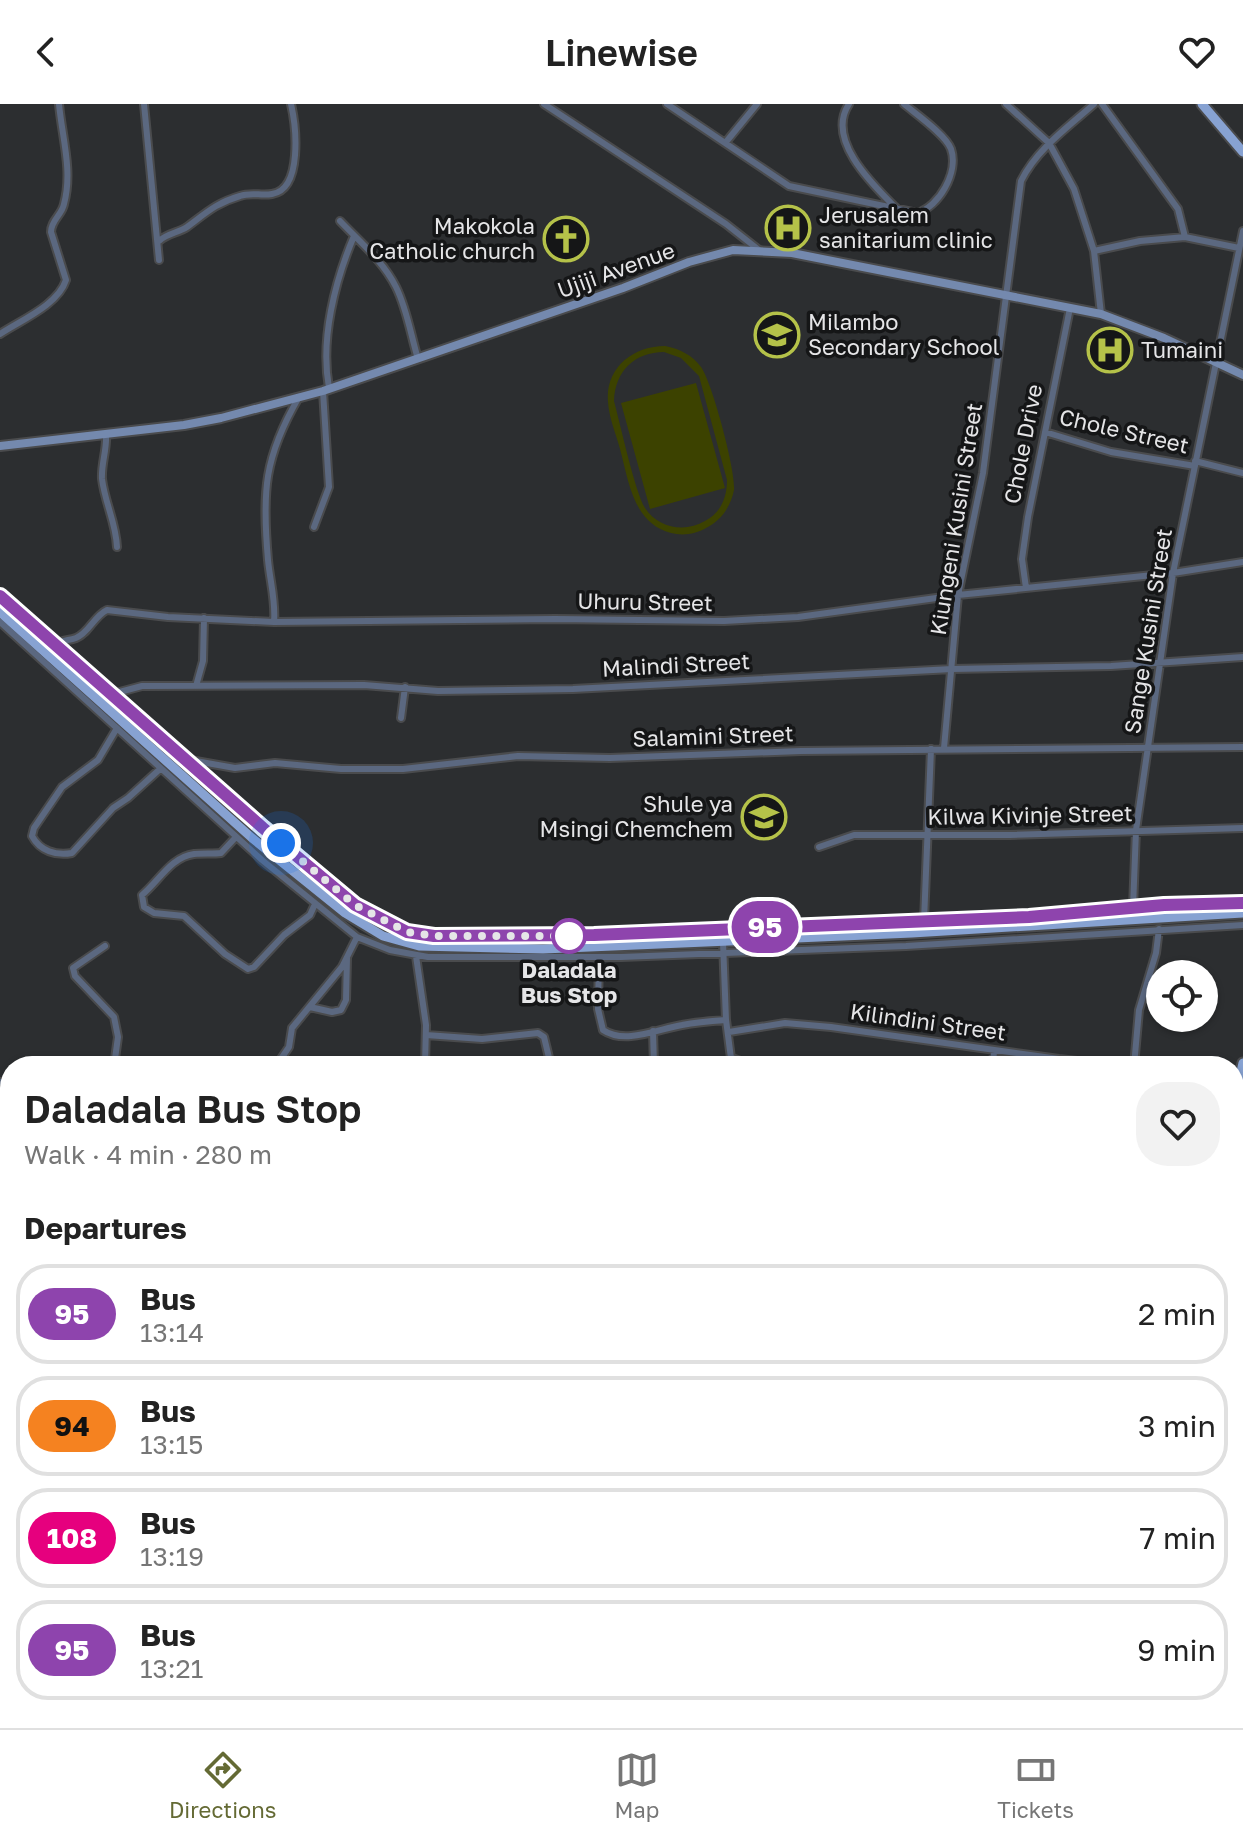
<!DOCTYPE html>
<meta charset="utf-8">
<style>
:root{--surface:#fff;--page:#f2f2f2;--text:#222;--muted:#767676;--line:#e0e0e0;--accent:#646a34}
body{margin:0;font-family:"Golos Text",sans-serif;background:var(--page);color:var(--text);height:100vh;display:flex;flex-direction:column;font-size:30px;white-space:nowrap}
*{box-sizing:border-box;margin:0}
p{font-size:26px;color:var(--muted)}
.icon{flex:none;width:44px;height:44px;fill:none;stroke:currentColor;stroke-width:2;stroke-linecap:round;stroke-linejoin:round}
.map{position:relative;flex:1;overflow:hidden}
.details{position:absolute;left:0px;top:952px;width:1244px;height:672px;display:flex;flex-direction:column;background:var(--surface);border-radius:32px 32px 0 0;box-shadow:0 2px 6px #0004}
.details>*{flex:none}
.badge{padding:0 16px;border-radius:26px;font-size:28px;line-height:52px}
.controls{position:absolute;left:1146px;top:856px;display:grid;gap:16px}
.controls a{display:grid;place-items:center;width:72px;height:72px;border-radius:50%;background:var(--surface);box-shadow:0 2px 6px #0004;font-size:40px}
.you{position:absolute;width:40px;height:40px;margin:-20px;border:6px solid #fff;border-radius:50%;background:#1a73e8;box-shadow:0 0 0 12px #1a73e833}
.map>.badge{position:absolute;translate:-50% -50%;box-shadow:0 0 0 4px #fff}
h2{padding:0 24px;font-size:30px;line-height:72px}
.round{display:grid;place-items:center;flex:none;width:84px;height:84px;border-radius:32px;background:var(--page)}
.summary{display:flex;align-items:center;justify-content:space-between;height:136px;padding:0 24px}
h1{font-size:38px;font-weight:600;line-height:60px}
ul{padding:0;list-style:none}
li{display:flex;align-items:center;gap:24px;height:100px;margin:0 16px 12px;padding:0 8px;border:4px solid var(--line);border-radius:32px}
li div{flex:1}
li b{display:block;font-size:30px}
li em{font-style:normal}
li .badge{min-width:88px;font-weight:700;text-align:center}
header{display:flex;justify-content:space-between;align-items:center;height:104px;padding:0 24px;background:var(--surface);font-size:36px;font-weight:600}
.tabs{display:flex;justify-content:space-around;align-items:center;height:112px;border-top:2px solid var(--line);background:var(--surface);font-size:22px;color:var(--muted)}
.tabs a{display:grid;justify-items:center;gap:4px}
.tabs .on{color:var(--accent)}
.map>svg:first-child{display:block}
</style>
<header><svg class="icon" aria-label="back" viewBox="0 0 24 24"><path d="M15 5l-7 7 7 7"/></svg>Linewise<svg class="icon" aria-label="heart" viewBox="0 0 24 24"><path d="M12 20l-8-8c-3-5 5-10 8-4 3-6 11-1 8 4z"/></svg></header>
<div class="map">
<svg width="1243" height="1624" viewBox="0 0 1243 1624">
<rect width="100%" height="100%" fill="#2c2e30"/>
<path fill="#3c4200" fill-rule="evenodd" d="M665 242C680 245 692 251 701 263 712 278 736 367 734 386 731 402 721 417 706 424 696 430 683 432 671 429 633 419 629 378 620 345 616 330 609 314 608 298 605 264 633 242 665 242ZM664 248 681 254 699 272 727 376C727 393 721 409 705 417 685 429 658 424 645 404 635 388 620 319 614 297 615 267 635 248 664 248Z
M696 279 725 384 650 405 621 299Z"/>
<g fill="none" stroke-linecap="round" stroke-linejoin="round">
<g stroke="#4a4b4d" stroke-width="10">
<path id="minor" d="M144 0 159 156
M544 0 726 120 759 146
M667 0 789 82 917 109C939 103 959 68 951 45 946 31 916 10 904 0
M849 0C825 36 874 82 897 105
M1006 0 1049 39 1074 85 1094 147 1101 210
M1102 0 1178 105 1185 133
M726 38 757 0
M340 117C360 138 383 157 396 183 407 205 411 232 418 255
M159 137C168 129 178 129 187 123 206 109 216 99 240 92 251 88 261 92 272 90 303 85 296 22 291 0
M1094 147 1140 137 1185 133 1239 144
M0 230C21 216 58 201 66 176L51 128C51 116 62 111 64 100 73 67 62 33 59 0
M329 284C320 235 335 177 354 132
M1045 328 1111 348 1195 362
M106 331C107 346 101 360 102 375 105 399 116 419 117 443
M1195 357 1243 369
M314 423 329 383 323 287
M1026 484 1022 455 1028 413 1070 204
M0 492 263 724 355 801 407 828 434 832 594 831 1029 813 1164 801 1243 799
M0 518 262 756 357 833 390 846 428 853H621L906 842 1243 821
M274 518C276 498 270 477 268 456 262 388 264 353 299 293
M57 540C64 535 68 537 76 534 89 529 94 512 107 506L168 513 274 518 555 515 724 517 798 513 958 491 1173 469 1243 458
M196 582 203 557 204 514
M112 590 142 582 364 581 438 587 573 585 952 565 1111 562 1243 553
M401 614 405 583
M117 624 98 656 62 683 34 724 32 732C40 747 56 752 72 749L113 704 128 694 160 665
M944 644 958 491 983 369 1021 77C1037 45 1068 23 1094 0
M190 656 235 664 275 659 341 665H403L518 652 610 654 801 647 1243 643
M236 733 221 749C213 750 203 749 194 750 171 753 159 777 142 791L144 803 154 809 184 812 225 850 248 865 254 863 284 831 310 811 315 800
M819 743 854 731H1010L1243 724
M1133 804 1136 726 1173 469 1243 127
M924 817 931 645
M723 838 726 916 732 962
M105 842 73 864 75 872 114 913 118 933 114 962
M416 852 426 921 425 962
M599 853 598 905 603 926C625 941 658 925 682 921 697 918 711 917 726 916
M310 903 332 908 341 906 346 896 347 854
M653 927 654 962
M729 928 785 919 831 923 1059 955 1122 962
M426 931 482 935 538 929 544 933 551 962
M732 954 754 962
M276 962 289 943 292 924 342 863 357 833
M993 962 994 946
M1134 962 1139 906 1156 849 1159 825
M0 978H10
M0 1080 10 1078
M0 1128 10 1134
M0 1231 10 1227
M0 1317 10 1308
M0 1369 10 1373
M0 1445 10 1451
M0 1536 10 1549
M1234 1537 1243 1529
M0 1559 10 1548
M62 1614 70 1624
M148 1614 157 1624
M255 1614 259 1624
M658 1614 726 1617 765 1624
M1147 1614 1157 1624
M165 1624V1614
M582 1624 587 1614
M876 1624 880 1614
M979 1624 986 1614
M1083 1624 1088 1614
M1133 1624 1141 1614"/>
</g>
<g stroke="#4a4b4d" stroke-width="12">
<path id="secondary" d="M0 342 184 321 221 314 323 287 623 184 689 158 733 146 792 149 1101 210 1164 234 1243 271"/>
</g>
<g stroke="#4a4b4d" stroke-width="13">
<path id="primary" d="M1202 0 1243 48
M0 508 252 734 345 809 383 832 419 842 543 845 912 829 1243 809
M1234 998 1243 959
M1225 1614 1231 1624"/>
</g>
<use href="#minor" stroke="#5b6880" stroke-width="6"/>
<use href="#secondary" stroke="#7489ae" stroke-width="8"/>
<use href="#primary" stroke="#87a2d2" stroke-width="9"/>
</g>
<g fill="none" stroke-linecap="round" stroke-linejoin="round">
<g stroke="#fff" stroke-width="18">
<path id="line" d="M0 492 263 724 355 801 407 828 434 832 594 831 1029 813 1164 801 1243 799"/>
</g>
<use href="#line" stroke="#8e44ad" stroke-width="12"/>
<path stroke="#e5e5e7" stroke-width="8" stroke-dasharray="0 14.4" d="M281 739 355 801 407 828 434 832H569"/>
</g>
<defs>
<g id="hospital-ring" transform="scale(2.3)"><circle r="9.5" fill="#151617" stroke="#b5c249" stroke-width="1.5"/><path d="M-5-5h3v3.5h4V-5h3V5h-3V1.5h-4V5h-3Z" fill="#b5c249"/></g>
<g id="church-ring" transform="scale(2.3)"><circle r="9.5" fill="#151617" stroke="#b5c249" stroke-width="1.5"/><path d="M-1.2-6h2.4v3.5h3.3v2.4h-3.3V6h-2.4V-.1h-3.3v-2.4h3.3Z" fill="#b5c249"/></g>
<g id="school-ring" transform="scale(2.3)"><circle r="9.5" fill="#151617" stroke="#b5c249" stroke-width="1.5"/><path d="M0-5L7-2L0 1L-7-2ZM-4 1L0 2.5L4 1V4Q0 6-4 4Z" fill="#b5c249"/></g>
</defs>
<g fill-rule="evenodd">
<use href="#hospital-ring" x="788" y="124"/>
<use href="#church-ring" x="566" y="135"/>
<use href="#school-ring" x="777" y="231"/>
<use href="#hospital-ring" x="1110" y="246"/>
<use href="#school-ring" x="764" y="713"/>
</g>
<circle fill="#fff" stroke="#8e44ad" stroke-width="4" cx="569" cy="832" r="16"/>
<g text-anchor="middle" stroke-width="7" stroke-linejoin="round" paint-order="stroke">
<g font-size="22" fill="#e5e5e7" stroke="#151617" text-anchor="start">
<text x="819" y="119">Jerusalem<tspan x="819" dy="25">sanitarium clinic</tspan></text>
<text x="535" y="130" text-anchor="end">Makokola<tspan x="535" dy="25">Catholic church</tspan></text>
<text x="808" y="226">Milambo<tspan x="808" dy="25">Secondary School</tspan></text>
<text x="1141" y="254">Tumaini</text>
<text x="733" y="708" text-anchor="end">Shule ya<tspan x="733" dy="25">Msingi Chemchem</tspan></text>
</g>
<g font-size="22" fill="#e5e5e7" stroke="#151617">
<text transform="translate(616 166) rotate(-20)" y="8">Ujiji Avenue</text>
<text transform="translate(1124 327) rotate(13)" y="8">Chole Street</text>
<text transform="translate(1023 340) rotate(-79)" y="8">Chole Drive</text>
<text transform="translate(956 415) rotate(-81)" y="8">Kiungeni Kusini Street</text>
<text transform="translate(645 498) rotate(1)" y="8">Uhuru Street</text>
<text transform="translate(1148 527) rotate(-81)" y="8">Sange Kusini Street</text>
<text transform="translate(676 561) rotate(-3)" y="8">Malindi Street</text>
<text transform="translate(713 632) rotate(-2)" y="8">Salamini Street</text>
<text transform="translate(1030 711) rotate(-1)" y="8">Kilwa Kivinje Street</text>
<text transform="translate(928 918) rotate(8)" y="8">Kilindini Street</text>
</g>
<g font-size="22" font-weight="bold" fill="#e5e5e7" stroke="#151617">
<text x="569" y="874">Daladala<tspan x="569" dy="25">Bus Stop</tspan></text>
</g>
</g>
</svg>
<div class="controls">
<a><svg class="icon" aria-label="locate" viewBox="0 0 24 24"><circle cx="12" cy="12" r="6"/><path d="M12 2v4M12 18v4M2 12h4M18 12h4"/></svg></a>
</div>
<div class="you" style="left:281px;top:739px"></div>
<b class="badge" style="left:765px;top:823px;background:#8e44ad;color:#fff">95</b>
<section class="details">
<div class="summary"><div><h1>Daladala Bus Stop</h1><p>Walk · 4 min · 280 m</p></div><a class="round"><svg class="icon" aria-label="heart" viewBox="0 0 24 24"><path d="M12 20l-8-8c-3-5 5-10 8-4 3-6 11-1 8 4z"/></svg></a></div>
<h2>Departures</h2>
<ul>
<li><span class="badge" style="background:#8e44ad;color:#fff">95</span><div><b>Bus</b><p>13:14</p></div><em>2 min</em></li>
<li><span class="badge" style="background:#f58220;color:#111">94</span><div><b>Bus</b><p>13:15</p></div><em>3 min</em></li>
<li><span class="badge" style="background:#e6007e;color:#fff">108</span><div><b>Bus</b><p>13:19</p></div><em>7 min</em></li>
<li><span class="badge" style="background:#8e44ad;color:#fff">95</span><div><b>Bus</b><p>13:21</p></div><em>9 min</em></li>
</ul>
</section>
</div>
<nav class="tabs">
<a class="on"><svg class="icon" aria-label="directions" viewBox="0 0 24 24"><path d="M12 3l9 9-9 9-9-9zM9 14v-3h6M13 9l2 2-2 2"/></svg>Directions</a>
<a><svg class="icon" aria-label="map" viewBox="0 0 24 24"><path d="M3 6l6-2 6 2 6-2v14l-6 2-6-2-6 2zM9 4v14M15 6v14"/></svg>Map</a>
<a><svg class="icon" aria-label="tickets" viewBox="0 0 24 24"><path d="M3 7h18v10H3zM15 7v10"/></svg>Tickets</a>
</nav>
